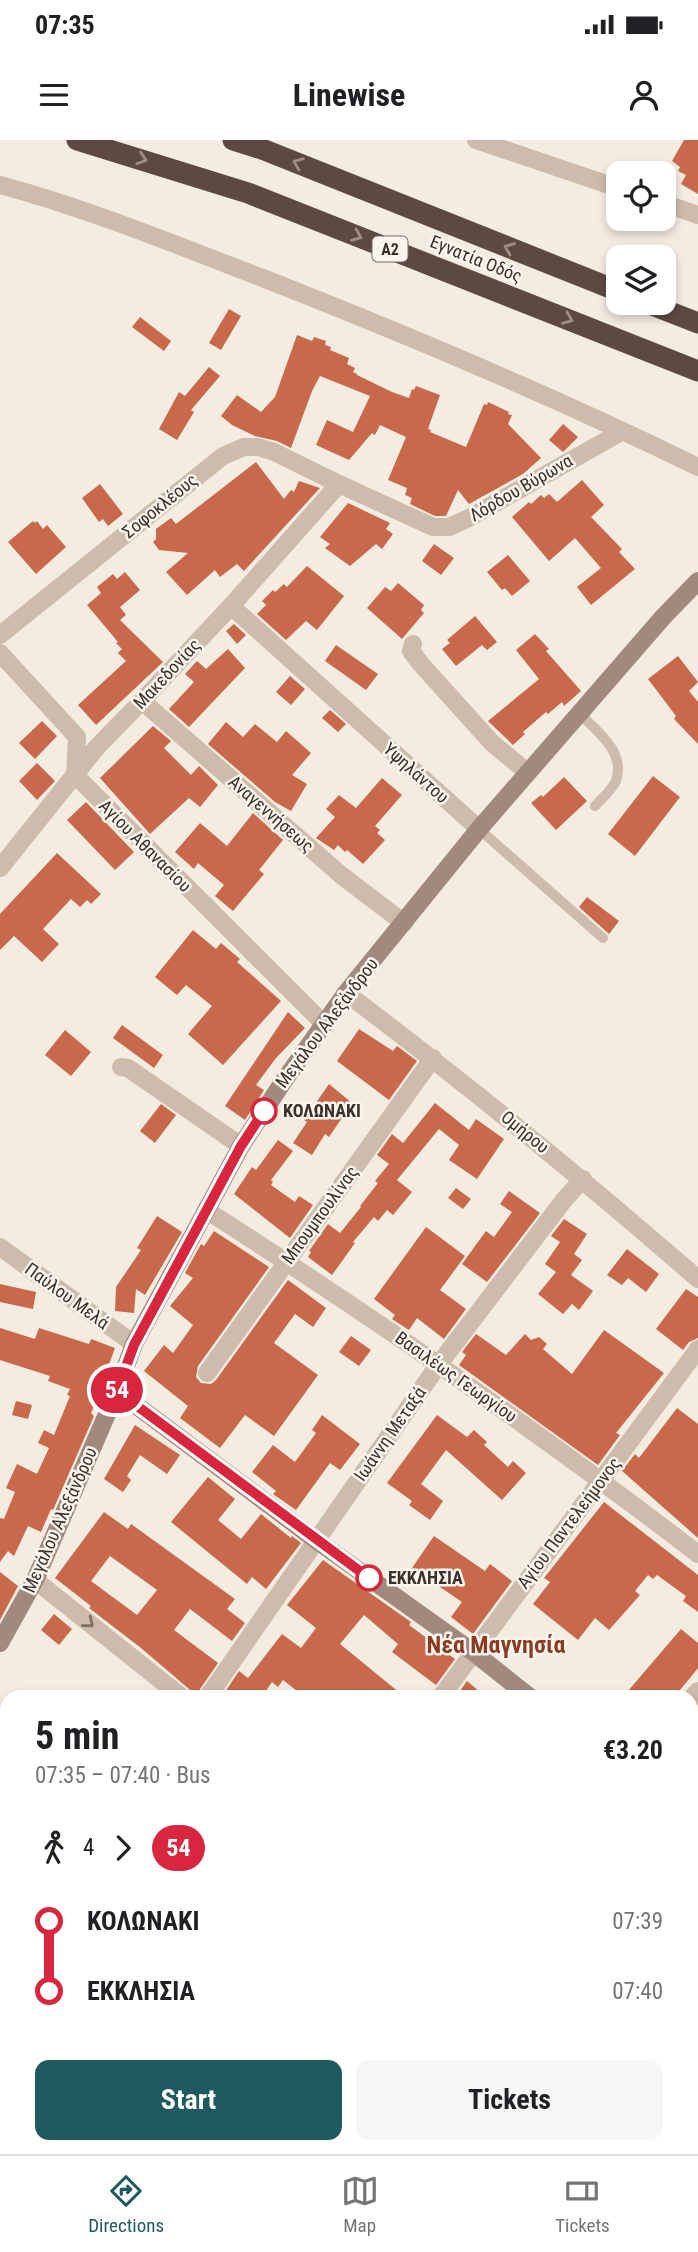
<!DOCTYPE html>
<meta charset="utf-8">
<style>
:root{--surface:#fff;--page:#f6f6f6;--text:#202124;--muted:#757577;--line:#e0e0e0;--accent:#1f5a5e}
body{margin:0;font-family:"Roboto Condensed",sans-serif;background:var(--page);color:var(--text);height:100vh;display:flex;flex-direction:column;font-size:26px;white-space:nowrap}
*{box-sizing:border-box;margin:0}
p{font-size:23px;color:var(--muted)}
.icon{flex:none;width:38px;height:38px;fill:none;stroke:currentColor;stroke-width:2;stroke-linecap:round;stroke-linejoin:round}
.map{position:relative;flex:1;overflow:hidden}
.sheet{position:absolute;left:0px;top:1550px;width:698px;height:464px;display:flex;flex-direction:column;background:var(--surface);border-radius:21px 21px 0 0;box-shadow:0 4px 10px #0003}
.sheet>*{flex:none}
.badge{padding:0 14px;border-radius:23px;font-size:24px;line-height:46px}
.tools{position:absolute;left:606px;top:21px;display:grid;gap:14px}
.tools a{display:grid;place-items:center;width:70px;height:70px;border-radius:14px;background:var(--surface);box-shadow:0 4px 10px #0003;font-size:35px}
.map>.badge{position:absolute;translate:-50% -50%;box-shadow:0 0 0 4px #fff}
.legs{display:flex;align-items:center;gap:10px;height:77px;padding:0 35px;font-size:23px}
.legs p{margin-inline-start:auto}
.head{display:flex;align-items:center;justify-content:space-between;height:119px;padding:0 35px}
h1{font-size:38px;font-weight:700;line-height:52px}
.primary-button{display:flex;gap:14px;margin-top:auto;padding:14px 35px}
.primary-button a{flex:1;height:80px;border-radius:14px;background:var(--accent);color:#fff;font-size:28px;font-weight:700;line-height:80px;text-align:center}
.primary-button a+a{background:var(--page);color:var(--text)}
ul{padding:0 35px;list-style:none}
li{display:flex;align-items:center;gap:24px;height:70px;font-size:26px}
li i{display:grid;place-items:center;width:10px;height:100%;margin:0 9px;background:currentColor}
li i::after{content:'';width:18px;height:18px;margin:-9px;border:5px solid;border-radius:50%;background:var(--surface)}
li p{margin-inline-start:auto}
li:first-child i{background:linear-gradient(#0000 50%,currentColor 0)}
li:last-child i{background:linear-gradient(currentColor 50%,#0000 0)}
.status{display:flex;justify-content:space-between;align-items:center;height:49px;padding:0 35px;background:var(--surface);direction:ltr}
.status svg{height:19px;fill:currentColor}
header{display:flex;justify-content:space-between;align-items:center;height:91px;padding:0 35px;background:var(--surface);font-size:32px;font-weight:700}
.menu{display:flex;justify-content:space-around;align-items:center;height:98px;border-top:2px solid var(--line);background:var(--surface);font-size:19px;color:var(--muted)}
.menu a{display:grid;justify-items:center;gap:4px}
.menu .selected{color:var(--accent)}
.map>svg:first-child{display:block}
</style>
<div class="status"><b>07:35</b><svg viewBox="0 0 49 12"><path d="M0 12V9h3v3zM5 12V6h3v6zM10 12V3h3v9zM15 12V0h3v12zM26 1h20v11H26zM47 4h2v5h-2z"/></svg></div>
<header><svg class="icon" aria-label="menu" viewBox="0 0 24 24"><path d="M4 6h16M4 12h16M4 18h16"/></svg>Linewise<svg class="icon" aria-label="person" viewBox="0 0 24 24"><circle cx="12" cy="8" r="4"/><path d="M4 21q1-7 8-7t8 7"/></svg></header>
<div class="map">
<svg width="698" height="2014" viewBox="0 0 698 2014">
<rect width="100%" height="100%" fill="#f4ebe1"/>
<path fill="#c8694b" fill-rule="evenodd" d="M684 0H698V54L681 44 686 35 678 31 680 27 672 21Z
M229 169 241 176 221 210 209 203Z
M140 177 171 201 164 211 132 187Z
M297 195 312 201 314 197 326 201 325 205 331 207 330 210 349 218 347 224 355 228 353 232 357 234V235L392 252 409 258 412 249 414 250 416 246 440 255 428 289 431 290 430 292 466 307 484 264 487 265 488 262 509 272 508 274 512 275 508 284 541 318 523 334 469 364 458 350 446 376H435L410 364 412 358 405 355 407 348 388 340 406 297 380 285 375 295 372 293 349 320 316 305 327 280 353 292 370 256 320 236 312 251 291 308 277 301 255 296 232 285 221 276 237 255 261 272 275 257Z
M209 227 220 236 191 270 194 272 177 300 159 289 179 252 185 256Z
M563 284 578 297 563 312 549 300Z
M256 322 284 359 291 350 294 352 299 341 320 348 244 431 237 424 220 437 215 430 187 455 166 432 188 413 159 410 153 402 156 399V389L171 378 176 384Z
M582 340 604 365 591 377 622 409 619 412 635 429 591 465 577 447 601 428 575 398 549 421 512 377 529 362 531 364 541 355 544 358 549 354 557 362Z
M100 344 123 374 108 386 103 379 99 382 82 358Z
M348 363 390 383 386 389 393 394 382 409 376 404 350 426 325 408 330 404 320 397Z
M33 381 35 383 37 381 43 389 47 385 66 407 36 434 8 402Z
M434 404 454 418 441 435 422 421Z
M508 415 530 441 512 456 505 448 502 450 487 432Z
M307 426 344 456 317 490 306 481 286 500 257 474 266 465 262 461 273 450 275 452 284 444 287 447Z
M125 432 140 450 120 467 126 475 120 480 163 522 96 585 78 565 126 521 118 513 122 509 116 503 118 502 87 465 101 453 97 447 113 434 117 439Z
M398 443 424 465 421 470 424 473 402 499 367 468 385 447 391 451Z
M475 476 497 502 487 510 482 505 456 526 442 509 450 503 447 500Z
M234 484 246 495 237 504 226 491Z
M535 494 549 509 546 511 581 551 564 566 562 562 548 574 546 572 523 592 525 594 513 605 488 581 539 539 516 510Z
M336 505 378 534 366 550 325 521Z
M228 509 245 528 189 587 169 569 194 542 185 534 197 521 206 529Z
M678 516 698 542 689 551 698 562V604L674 579 676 576 648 539Z
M290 536 305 549 291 565 276 552Z
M330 570 346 584 338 592 322 578Z
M42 581 57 596 35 619 19 603Z
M226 582 243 597 255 584 277 602 286 591 311 613 292 635 307 644 291 671 275 662 208 604Z
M153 586 171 601 164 608 191 635 199 626 218 645 200 667 189 658 150 694 100 638Z
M37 623 55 641 37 660 19 641Z
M653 636 680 657 635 716 608 694Z
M564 637 587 661 556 690 531 663 541 655 543 657Z
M382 638 402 655 375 686 380 690 377 693 385 700 363 724 347 710 345 712 338 705 334 710 316 698 335 677 326 669 339 655 356 668Z
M86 662 134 712 115 730 67 680Z
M253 673 283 700 259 730 264 734 233 771 215 756 224 745 198 723 194 729 175 712 200 683 227 706Z
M57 713 101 754 91 764 87 760 80 767 71 759 43 789 59 804 42 822 14 796 0 810V774Z
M587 757 619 781 609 794 579 767Z
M193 790 216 809 221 803 240 819 237 822 281 861 223 925 188 894 212 866 186 845 177 855 155 837Z
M288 872 305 888 276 918 256 945 264 950 245 980 225 966Z
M122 885 163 915 154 928 113 898Z
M359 889 393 911 397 906 417 921 389 960 337 921Z
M65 890 91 912 71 936 45 915Z
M329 944 352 963 329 997 325 994 312 1015 293 1003 307 982 304 980Z
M435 963 469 990 476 979 504 999 477 1039 449 1020 459 1005 439 989 397 1040 412 1052 393 1075 387 1070 378 1081 374 1077 353 1102 355 1103 332 1135 308 1117 311 1112 309 1111 328 1084 340 1093 361 1067 360 1066 378 1043 375 1041 389 1024 377 1015 392 994 403 1003Z
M161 964 176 975 155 1003 140 991Z
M278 1000 293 1011 271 1040 273 1042 271 1045 295 1062 299 1056 313 1065 290 1098 234 1054 252 1027 256 1030Z
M456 1048 471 1059 463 1069 448 1058Z
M509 1051 540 1073 487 1142 462 1124 486 1091 494 1097 512 1072 500 1064Z
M157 1076 182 1092 145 1155 136 1149 134 1173 115 1171 116 1147 141 1110 137 1108Z
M564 1079 587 1094 574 1114 582 1120 571 1135 593 1151 579 1170 572 1164 563 1174 538 1154 556 1132 545 1124 560 1102 551 1096Z
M426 1087 465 1116 440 1150 466 1169 444 1199 417 1178 409 1190 392 1179 395 1175 374 1159Z
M214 1091 269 1127 198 1226 196 1237 201 1243 211 1244 216 1240 288 1140 326 1168 313 1187 295 1174 274 1203 318 1235 274 1296 245 1275 220 1308 180 1278 188 1266 144 1231 164 1205 173 1213 193 1185 170 1166 193 1138 185 1133 201 1104 204 1106Z
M627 1109 659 1134 646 1152 628 1138 622 1145 607 1135Z
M0 1144 36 1152 33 1169 0 1162Z
M686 1149 698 1157V1198L689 1202 683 1210 656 1189Z
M0 1188 35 1199 39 1188 89 1204 91 1199 115 1208 103 1241 105 1242 91 1273 94 1276 53 1370 51 1369 41 1392 28 1386 14 1416 8 1411 0 1422V1378L4 1379 15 1352 6 1348 17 1324 37 1334 49 1308 38 1303 44 1290 54 1295 70 1256 67 1255 70 1249 48 1241 50 1236 0 1220Z
M604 1190 664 1233 616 1293 620 1295 598 1325 459 1225 466 1215 462 1212 476 1194 506 1215 525 1194 531 1200 539 1197 547 1204 543 1209 572 1234Z
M351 1196 371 1210 359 1226 339 1212Z
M16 1261 32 1265 28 1279 12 1275Z
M677 1268 698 1284V1398L622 1331 635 1314 639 1318Z
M322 1275 360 1304 340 1330 330 1323 296 1370 273 1354 276 1351 252 1332 273 1305 295 1322 316 1293 312 1290Z
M437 1275 467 1297 474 1290 487 1302 484 1305 508 1327 513 1321 526 1333 502 1360 446 1310 421 1344 443 1361 430 1380 409 1365 412 1361 387 1343Z
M135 1285 180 1315 167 1334 140 1315 127 1336 131 1340 123 1352 104 1339Z
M208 1337 235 1359 218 1380 241 1399 261 1374 291 1398 292 1396 301 1403 266 1449 252 1437 247 1444 171 1382Z
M604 1362 698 1435V1472L683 1461 686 1456 657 1435 653 1439 648 1435 635 1451 640 1455 609 1490 595 1478 578 1500 533 1464 550 1442 544 1438Z
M104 1372 128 1389 131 1384 235 1459 227 1469 245 1483 232 1501 190 1469 174 1490 218 1523 196 1555 141 1508 89 1468 91 1466 55 1438ZM110 1416 157 1450 137 1475 91 1441Z
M434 1396 485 1431 490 1424 512 1441 473 1494 451 1477 462 1462 412 1428Z
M323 1420 411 1482 409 1485 455 1519 436 1545 392 1512 398 1504 364 1475 340 1504 406 1558H306L283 1540 278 1547 272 1542 261 1558H221L239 1531 248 1538 282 1494 301 1508 316 1488 287 1465Z
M0 1432 18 1446 0 1480Z
M54 1474 72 1489 59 1505 41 1490Z
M681 1489 698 1503V1528L685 1544 673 1558H622Z
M467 1541 487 1558H455Z"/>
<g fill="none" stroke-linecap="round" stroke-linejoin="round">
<path stroke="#cdbbac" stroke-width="10" d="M579 573C597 591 626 612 616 641 612 650 601 659 595 666
M479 689 603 798
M0 1968 7 1949"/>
<path stroke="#cdbbac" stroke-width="18" d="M476 0 618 48
M0 45C89 69 174 104 260 137 408 195 555 257 698 327
M663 63 698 75
M231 466 479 689
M0 495 223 316 244 307H258L274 312 339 344 433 387H449L467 379 623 291
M413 504 411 511 420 523 492 603 527 632
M0 513 77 597 75 635 324 884
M142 561 341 735 404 783
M0 728 97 607 142 561 231 466 339 344
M346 853C467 944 584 1040 698 1139
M121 927 128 928 241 1006
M206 1070C375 1178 539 1292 698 1414
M0 1107 134 1204
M207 1233 433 918
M35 1440 183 1558
M207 1558 439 1224 564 1060 583 1039
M440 1558 698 1209
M691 1559 698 1551
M691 1878 698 1870
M691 1957 698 1963
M493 2007 501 2014
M344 2014 350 2007
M571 2014 577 2007"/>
<path stroke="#a18a7d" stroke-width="18" d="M117 1251 316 1400 473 1512 531 1558
M0 1503 35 1440 117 1251 134 1204 241 1006 283 942 346 853 479 689 664 476 698 441
M0 1678 7 1691
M691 1685 698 1691
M162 2007 165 2014"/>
<path stroke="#5c4a42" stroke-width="21" d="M77 0 248 53 698 231
M233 0 262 9 618 151
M647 163 698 183"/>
</g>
<defs><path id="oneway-chevron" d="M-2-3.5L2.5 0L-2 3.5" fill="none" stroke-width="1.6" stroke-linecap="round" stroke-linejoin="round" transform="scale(1.75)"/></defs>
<g stroke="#9c8e87">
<use href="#oneway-chevron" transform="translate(142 19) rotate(18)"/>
<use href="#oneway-chevron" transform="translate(298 23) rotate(-158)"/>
<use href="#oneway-chevron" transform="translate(357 96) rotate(22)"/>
<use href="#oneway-chevron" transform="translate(509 108) rotate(-158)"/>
<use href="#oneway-chevron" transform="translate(568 179) rotate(22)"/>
</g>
<use stroke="#7d6f65" href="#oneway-chevron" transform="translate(89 1483) rotate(39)"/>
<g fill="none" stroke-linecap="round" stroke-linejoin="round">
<g stroke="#fff" stroke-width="16">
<path id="line-1" d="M264 971 241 1006 134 1205 117 1251 369 1438"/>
</g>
<use href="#line-1" stroke="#d7263d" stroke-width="10"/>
</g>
<g fill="#fff" stroke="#d7263d" stroke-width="3.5">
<circle cx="264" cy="971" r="12"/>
<circle cx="369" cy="1438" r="12"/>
</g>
<g text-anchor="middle" stroke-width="5" stroke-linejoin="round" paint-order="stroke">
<rect fill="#fbf5ee" stroke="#756b66" stroke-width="2" x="372.5" y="96.5" width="35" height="25" rx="5"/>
<g font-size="16" font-weight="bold" fill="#3b302b">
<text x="390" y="115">Α2</text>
</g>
<g font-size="18" fill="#3b302b" stroke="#fbf5ee">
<text transform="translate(476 119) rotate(22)" y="6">Εγνατία Οδός</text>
<text transform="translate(521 348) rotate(-30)" y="6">Λόρδου Βύρωνα</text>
<text transform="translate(160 366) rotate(-39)" y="6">Σοφοκλέους</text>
<text transform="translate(167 534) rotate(-47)" y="6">Μακεδονίας</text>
<text transform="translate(416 633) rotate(42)" y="6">Υψηλάντου</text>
<text transform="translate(271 674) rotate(41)" y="6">Αναγεννήσεως</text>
<text transform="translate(145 706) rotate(45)" y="6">Αγίου Αθανασίου</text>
<text transform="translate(327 883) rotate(-53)" y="6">Μεγάλου Αλεξάνδρου</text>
<text transform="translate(525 992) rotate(39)" y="6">Ομήρου</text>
<text transform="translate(320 1075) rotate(-54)" y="6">Μπουμπουλίνας</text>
<text transform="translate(67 1156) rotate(36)" y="6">Παύλου Μελά</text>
<text transform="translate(456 1237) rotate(35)" y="6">Βασιλέως Γεωργίου</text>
<text transform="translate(390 1294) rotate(-55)" y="6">Ιωάννη Μεταξά</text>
<text transform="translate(60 1380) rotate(-66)" y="6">Μεγάλου Αλεξάνδρου</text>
<text transform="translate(569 1383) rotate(-53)" y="6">Αγίου Παντελεήμονος</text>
</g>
<g font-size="18" font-weight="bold" fill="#3b302b" stroke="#fbf5ee" text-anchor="start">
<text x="283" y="977">ΚΟΛΩΝΑΚΙ</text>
<text x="388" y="1444">ΕΚΚΛΗΣΙΑ</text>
</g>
<g font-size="24" font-weight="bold" fill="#8c3b22" stroke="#fbf5ee">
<text x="496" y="1513">Νέα Μαγνησία</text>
</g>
</g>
</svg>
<div class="tools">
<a><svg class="icon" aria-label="locate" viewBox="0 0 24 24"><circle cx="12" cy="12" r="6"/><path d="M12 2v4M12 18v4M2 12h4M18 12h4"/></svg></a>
<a><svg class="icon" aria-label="layers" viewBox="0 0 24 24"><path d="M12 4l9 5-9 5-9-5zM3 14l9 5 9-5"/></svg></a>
</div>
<b class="badge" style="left:117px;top:1250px;background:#d7263d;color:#fff">54</b>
<section class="sheet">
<div class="head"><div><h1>5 min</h1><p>07:35 – 07:40 · Bus</p></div><b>€3.20</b></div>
<div class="legs"><svg class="icon" aria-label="walk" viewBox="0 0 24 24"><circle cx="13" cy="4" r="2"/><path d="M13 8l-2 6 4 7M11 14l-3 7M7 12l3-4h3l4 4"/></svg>4<svg class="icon" aria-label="forward" viewBox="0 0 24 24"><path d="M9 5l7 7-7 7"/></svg><b class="badge" style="background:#d7263d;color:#fff">54</b></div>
<ul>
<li><i style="color:#d7263d"></i><b>ΚΟΛΩΝΑΚΙ</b><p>07:39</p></li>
<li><i style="color:#d7263d"></i><b>ΕΚΚΛΗΣΙΑ</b><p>07:40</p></li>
</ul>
<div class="primary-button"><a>Start</a><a>Tickets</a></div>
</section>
</div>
<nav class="menu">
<a class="selected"><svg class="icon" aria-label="directions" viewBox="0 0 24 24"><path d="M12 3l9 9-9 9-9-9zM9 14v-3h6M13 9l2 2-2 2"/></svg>Directions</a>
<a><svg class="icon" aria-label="map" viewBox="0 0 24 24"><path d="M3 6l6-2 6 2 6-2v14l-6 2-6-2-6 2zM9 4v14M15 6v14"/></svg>Map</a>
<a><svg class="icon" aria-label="tickets" viewBox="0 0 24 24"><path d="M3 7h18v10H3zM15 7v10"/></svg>Tickets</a>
</nav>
